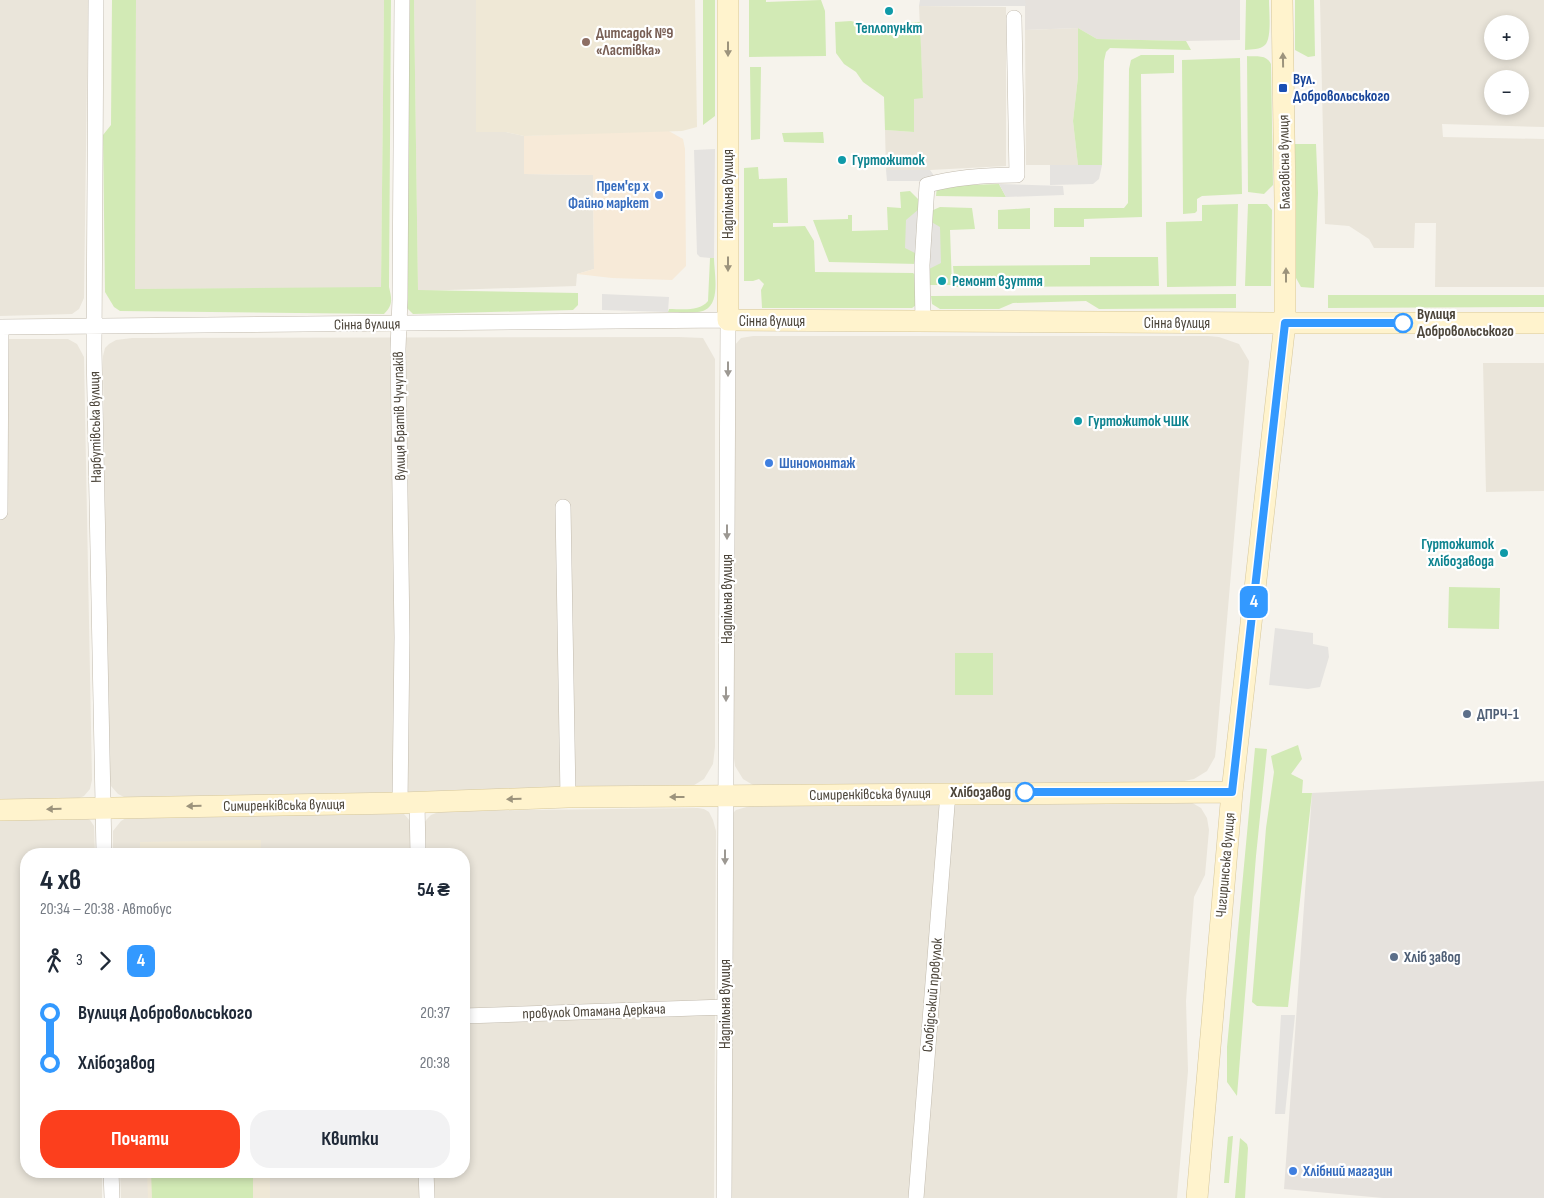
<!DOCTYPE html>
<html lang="uk">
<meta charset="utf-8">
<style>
:root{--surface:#fff;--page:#f2f2f3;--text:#1f2937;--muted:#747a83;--accent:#fc3f1d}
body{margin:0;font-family:"Sofia Sans Condensed",sans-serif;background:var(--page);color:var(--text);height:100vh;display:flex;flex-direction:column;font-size:19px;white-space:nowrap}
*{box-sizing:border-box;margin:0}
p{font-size:16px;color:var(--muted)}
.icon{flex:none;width:28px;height:28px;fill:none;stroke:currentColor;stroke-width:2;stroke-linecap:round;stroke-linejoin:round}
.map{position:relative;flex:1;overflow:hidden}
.sheet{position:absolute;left:20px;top:848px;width:450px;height:330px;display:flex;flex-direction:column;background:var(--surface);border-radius:20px;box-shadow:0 2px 8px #0003}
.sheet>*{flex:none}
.badge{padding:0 10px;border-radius:8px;font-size:18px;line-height:32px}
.fabs{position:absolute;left:1484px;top:15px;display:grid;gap:10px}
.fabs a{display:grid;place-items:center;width:45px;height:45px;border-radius:50%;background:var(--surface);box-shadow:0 2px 8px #0003;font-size:25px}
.map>.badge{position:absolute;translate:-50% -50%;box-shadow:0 0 0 2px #fff}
.legs{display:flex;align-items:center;gap:8px;height:55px;padding:0 20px;font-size:16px}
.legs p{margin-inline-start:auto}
.overview{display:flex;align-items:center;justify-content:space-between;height:85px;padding:0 20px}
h1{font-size:28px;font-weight:700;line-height:38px}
.action{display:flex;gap:10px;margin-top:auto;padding:10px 20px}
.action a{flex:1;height:58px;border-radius:20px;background:var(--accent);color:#fff;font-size:20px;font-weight:700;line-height:58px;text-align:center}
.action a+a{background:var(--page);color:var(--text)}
ul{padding:0 20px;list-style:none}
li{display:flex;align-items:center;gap:18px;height:50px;font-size:19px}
li i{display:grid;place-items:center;width:8px;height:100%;margin:0 6px;background:currentColor}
li i::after{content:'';width:12px;height:12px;margin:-6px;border:4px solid;border-radius:50%;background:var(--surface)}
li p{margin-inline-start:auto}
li:first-child i{background:linear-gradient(#0000 50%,currentColor 0)}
li:last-child i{background:linear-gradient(currentColor 50%,#0000 0)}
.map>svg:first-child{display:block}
</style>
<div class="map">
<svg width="1544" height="1198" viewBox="0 0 1544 1198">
<rect width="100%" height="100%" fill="#f6f3ec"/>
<path fill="#eae5da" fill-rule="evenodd" d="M0 0H88L84 298 79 309 72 314 0 316Z
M136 0H384L381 288 134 289Z
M414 0H476V132H506L524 136 525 174 593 175 594 269 577 274 576 286 418 291Z
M1320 0H1544V127L1442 124 1443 137 1544 139V287H1435L1436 223H1415L1414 248H1374L1369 239 1349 226 1325 224ZM1492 24H1520V51H1492ZM1492 79H1520V106H1492Z
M919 6 1006 7V166L930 170H886L885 130 914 132V98L923 97Z
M1078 28V77L1073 121 1078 165H1026L1025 30Z
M753 336H1208L1219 337 1239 344 1249 361 1248 375 1216 748 1215 757 1207 771 1194 779 1184 781 758 788 743 779 735 766 733 751 734 346 741 338Z
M679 337 703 338 715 359V747L713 764 704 779 691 787 126 798 118 794 111 786 109 773 103 366V356L105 348 109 344 116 340 132 338Z
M0 339H68L77 344 84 357 92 780 90 789 84 796 79 798 0 800Z
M1483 363H1544V491L1486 492Z
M1182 800 1189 801 1201 808 1207 818 1209 830 1205 875 1194 897 1186 1001 1188 1071 1177 1198H732V825L733 813 736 810 750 806Z
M698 808 704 809 709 812 713 820 716 831 714 1198H431L430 1171H464V854H424V823L427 819 431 815 441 811Z
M398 812 404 814 411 822 415 854H113V831L121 821 126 818Z
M86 818 90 820 94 826 95 854H26V1171H102V1198H0V819Z
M120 1171H421L422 1198H121Z"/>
<path fill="#f7ead8" d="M667 130 683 139 685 149 686 266 672 280 612 278 577 274 594 269 593 175 524 174V136Z"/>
<path fill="#e6e2dd" d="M1025 0H1240V40L1186 41 1097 39 1078 28 1025 30Z
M1544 781V1198H1383L1284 1189 1312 793Z"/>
<path fill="#efe8d6" d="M476 0H695L697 127 682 131 524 136 506 132H476Z
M261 840V854H140V842Z
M147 1171H270V1198H148Z"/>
<path fill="#d2eab5" d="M112 0H136L135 289 381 287 384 0H391L389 287C392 300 393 305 384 314L120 311 114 307 105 292 103 135 111 125Z
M406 0H414L418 290 578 293V305L573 310 413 314 406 307Z
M703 0H715V116L703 125Z
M749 0H766V2L821 0 825 11 826 56 749 57Z
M1246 0H1269C1269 10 1272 39 1265 45 1260 50 1252 49 1245 50Z
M1295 0H1314L1315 56 1308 57 1295 50Z
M851 21 869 26 920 22 923 98 914 99V132L885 130 884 97 863 82 856 72 844 64 836 53 835 22Z
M1078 28 1097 39 1186 41 1191 50 1110 48 1106 52 1104 61 1102 165H1078L1073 121 1078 77Z
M1141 55H1174V73L1141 74 1142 217 1084 219V227H1054V208H1124L1128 203 1129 69 1131 60Z
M1247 56C1257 57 1266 54 1271 64L1273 185 1264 194 1248 192Z
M1240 58 1242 194 1202 196 1197 199V211L1195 213 1183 214 1182 60Z
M750 67H761L760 139 751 140Z
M823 132 824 143 784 142 782 133Z
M1295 144H1316L1318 193 1314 288 1301 287 1296 278Z
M758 167 759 179 787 178 788 223H773V227L805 226 814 241 815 272 913 273 918 277 919 303 912 308H762L761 290 764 284 759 279 753 281H744V168Z
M999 184 1006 197 936 196 937 186Z
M910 191 918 199 919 209 918 264 829 262 813 220 848 219V215H852V231L888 230 887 207 901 208 900 192Z
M1238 204 1236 286 1167 287 1166 222 1202 221V205Z
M1248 204H1267L1272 210 1271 286H1245Z
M940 207 972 208 975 229 950 230 952 285H927L928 220 931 211Z
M1030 208V229H998V210Z
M1090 257H1158L1159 286 955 287 953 266 1090 265Z
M710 258H714C714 272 721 302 705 310 698 314 677 312 668 312L669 309C682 309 699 312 708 301Z
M1236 294V308L1099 309 1086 301 1013 303 999 309H940L932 304 931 296Z
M1328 295H1544V307L1328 308Z
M1449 587 1500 588 1499 629 1448 628Z
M955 653H993V695H955Z
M1298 745 1302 759 1291 774 1303 780 1302 793H1312L1288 1007 1257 1006 1252 1002 1266 828 1274 772 1271 756Z
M1255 748 1267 749 1256 856 1237 1096 1227 1082V1047Z
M1232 1136H1233L1229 1183H1224L1228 1137Z
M1240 1138 1247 1144 1248 1148 1245 1198H1235Z
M151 1171H253V1198H152Z"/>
<path fill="#e5e3e0" d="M920 0H1025L1026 6H919Z
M715 149 714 258H710L700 257 697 254 694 150Z
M1050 165H1102L1099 179 1093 184 1050 185Z
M886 170H930L935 177 930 181H887Z
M999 184 1063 186 1064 195 1006 197Z
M919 209V255L905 248 906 220Z
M928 220 940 227 941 263 927 270Z
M602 294 669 297 668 312 602 310Z
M1275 628 1313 633V644L1328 647 1329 657 1320 687 1308 689 1269 685Z
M1281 1015H1295L1285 1114H1275Z"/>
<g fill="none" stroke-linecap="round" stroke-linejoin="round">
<g stroke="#c2bbae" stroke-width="16">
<path id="street" d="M96 0 94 349 104 854
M923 322 922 265 927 185C956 177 987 175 1017 175L1014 18
M0 327 728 320 724 1198
M563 507 568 797
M0 512 1 327
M417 802 418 854
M400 803 402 637 398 349 400 299 402 0
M464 1016 725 1007
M111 1171 112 1198
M426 1171 427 1198
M916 1198 948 793"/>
</g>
<g stroke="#d6c79b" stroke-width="22">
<path id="secondary" d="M728 0V320L1285 323H1544
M0 810 400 803 568 797 1232 792
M1197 1198 1232 792 1285 323V200L1282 0"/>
</g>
<use href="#street" stroke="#fff" stroke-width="15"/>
<use href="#secondary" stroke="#fff3cd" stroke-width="21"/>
</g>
<defs><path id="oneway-solid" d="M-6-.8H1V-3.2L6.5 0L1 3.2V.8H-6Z" transform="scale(1.25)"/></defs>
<g fill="#9c937c">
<use href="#oneway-solid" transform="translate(728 49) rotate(90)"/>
<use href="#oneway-solid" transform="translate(1283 60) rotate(-91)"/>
<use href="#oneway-solid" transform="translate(728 264) rotate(90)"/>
<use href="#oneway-solid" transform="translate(1286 275) rotate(-90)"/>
<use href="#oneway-solid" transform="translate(677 797) rotate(180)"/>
<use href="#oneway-solid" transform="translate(514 799) rotate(178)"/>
<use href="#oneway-solid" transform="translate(194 806) rotate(179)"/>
<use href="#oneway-solid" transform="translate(54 809) rotate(179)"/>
</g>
<g fill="#9c9892">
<use href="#oneway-solid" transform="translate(728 369) rotate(90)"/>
<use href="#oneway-solid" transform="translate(727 532) rotate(90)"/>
<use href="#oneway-solid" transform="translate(726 694) rotate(90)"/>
<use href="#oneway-solid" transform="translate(725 857) rotate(90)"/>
</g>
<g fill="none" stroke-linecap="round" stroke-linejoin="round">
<g stroke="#fff" stroke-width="11">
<path id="line-1" d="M1025 792H1232L1285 323H1403"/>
</g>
<use href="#line-1" stroke="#39f" stroke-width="8"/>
</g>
<g fill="#0f9aa8" stroke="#fff" stroke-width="2">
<circle cx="889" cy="11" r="5"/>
<circle cx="842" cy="160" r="5"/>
<circle cx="942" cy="281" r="5"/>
<circle cx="1078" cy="421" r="5"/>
<circle cx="1504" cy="553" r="5"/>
</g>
<circle fill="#8d6e63" stroke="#fff" stroke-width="2" cx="586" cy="42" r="5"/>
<rect fill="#1a4fb4" stroke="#fff" stroke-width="2" x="1278" y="83" width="10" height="10" rx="2.5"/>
<g fill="#3f7fe0" stroke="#fff" stroke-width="2">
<circle cx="659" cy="195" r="5"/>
<circle cx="769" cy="463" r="5"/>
<circle cx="1293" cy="1171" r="5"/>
</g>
<g fill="#fff" stroke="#39f" stroke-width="2.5">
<circle cx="1403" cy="323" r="9"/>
<circle cx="1025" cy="792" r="9"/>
</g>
<g fill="#5c6f8a" stroke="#fff" stroke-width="2">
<circle cx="1467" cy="714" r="5"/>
<circle cx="1394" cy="957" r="5"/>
</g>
<g text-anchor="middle" stroke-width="4.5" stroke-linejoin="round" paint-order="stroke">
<g font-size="15" font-weight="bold" fill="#0d838f" stroke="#fff" text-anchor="start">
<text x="889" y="33" text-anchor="middle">Теплопункт</text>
<text x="852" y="165">Гуртожиток</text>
<text x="952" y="286">Ремонт взуття</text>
<text x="1088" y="426">Гуртожиток ЧШК</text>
<text x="1494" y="549" text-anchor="end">Гуртожиток<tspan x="1494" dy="17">хлібозавода</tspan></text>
</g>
<g font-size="15" font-weight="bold" fill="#785e54" stroke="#fff" text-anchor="start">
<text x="596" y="38">Дитсадок №9<tspan x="596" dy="17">«Ластівка»</tspan></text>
</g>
<g font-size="15" font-weight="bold" fill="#164399" stroke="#fff" text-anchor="start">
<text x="1293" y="84">Вул.<tspan x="1293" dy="17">Добровольського</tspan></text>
</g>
<g font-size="15" fill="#4b4439" stroke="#fff">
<text transform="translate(1284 162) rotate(-91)" y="5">Благовісна вулиця</text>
<text transform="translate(728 194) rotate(-90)" y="5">Надпільна вулиця</text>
<text x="772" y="326">Сінна вулиця</text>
<text x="1177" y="328">Сінна вулиця</text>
<text transform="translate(367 324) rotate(-1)" y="5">Сінна вулиця</text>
<text transform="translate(399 416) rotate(-91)" y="5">вулиця Братів Чучупаків</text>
<text transform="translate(95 427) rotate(-91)" y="5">Нарбутівська вулиця</text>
<text transform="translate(727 599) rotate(-90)" y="5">Надпільна вулиця</text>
<text transform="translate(870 794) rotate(-1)" y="5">Симиренківська вулиця</text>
<text transform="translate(284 805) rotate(-1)" y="5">Симиренківська вулиця</text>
<text transform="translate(1225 865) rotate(-85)" y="5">Чигиринська вулиця</text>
<text transform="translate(932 995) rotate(-85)" y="5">Слобідський провулок</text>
<text transform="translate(725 1004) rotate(-90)" y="5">Надпільна вулиця</text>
<text transform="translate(594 1011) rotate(-2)" y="5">провулок Отамана Деркача</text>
</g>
<g font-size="15" font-weight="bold" fill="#366cbe" stroke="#fff" text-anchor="start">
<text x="649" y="191" text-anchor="end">Прем'єр х<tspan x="649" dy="17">Файно маркет</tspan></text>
<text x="779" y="468">Шиномонтаж</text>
<text x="1303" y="1176">Хлібний магазин</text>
</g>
<g font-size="15" font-weight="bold" fill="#4b4439" stroke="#fff" text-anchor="start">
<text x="1417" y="319">Вулиця<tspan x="1417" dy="17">Добровольського</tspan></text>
<text x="1011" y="797" text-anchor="end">Хлібозавод</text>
</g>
<g font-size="15" font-weight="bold" fill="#4e5e75" stroke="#fff" text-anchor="start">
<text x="1477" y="719">ДПРЧ-1</text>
<text x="1404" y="962">Хліб завод</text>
</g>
</g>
</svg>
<div class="fabs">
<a>+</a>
<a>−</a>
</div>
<b class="badge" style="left:1254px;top:602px;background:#39f;color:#fff">4</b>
<section class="sheet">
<div class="overview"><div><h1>4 хв</h1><p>20:34 – 20:38 · Автобус</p></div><b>54 ₴</b></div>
<div class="legs"><svg class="icon" aria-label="walk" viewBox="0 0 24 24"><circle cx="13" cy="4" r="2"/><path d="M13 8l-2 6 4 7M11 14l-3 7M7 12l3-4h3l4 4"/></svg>3<svg class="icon" aria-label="forward" viewBox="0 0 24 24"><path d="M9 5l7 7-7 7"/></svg><b class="badge" style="background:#39f;color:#fff">4</b></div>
<ul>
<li><i style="color:#39f"></i><b>Вулиця Добровольського</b><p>20:37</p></li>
<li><i style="color:#39f"></i><b>Хлібозавод</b><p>20:38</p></li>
</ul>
<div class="action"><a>Почати</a><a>Квитки</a></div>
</section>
</div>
